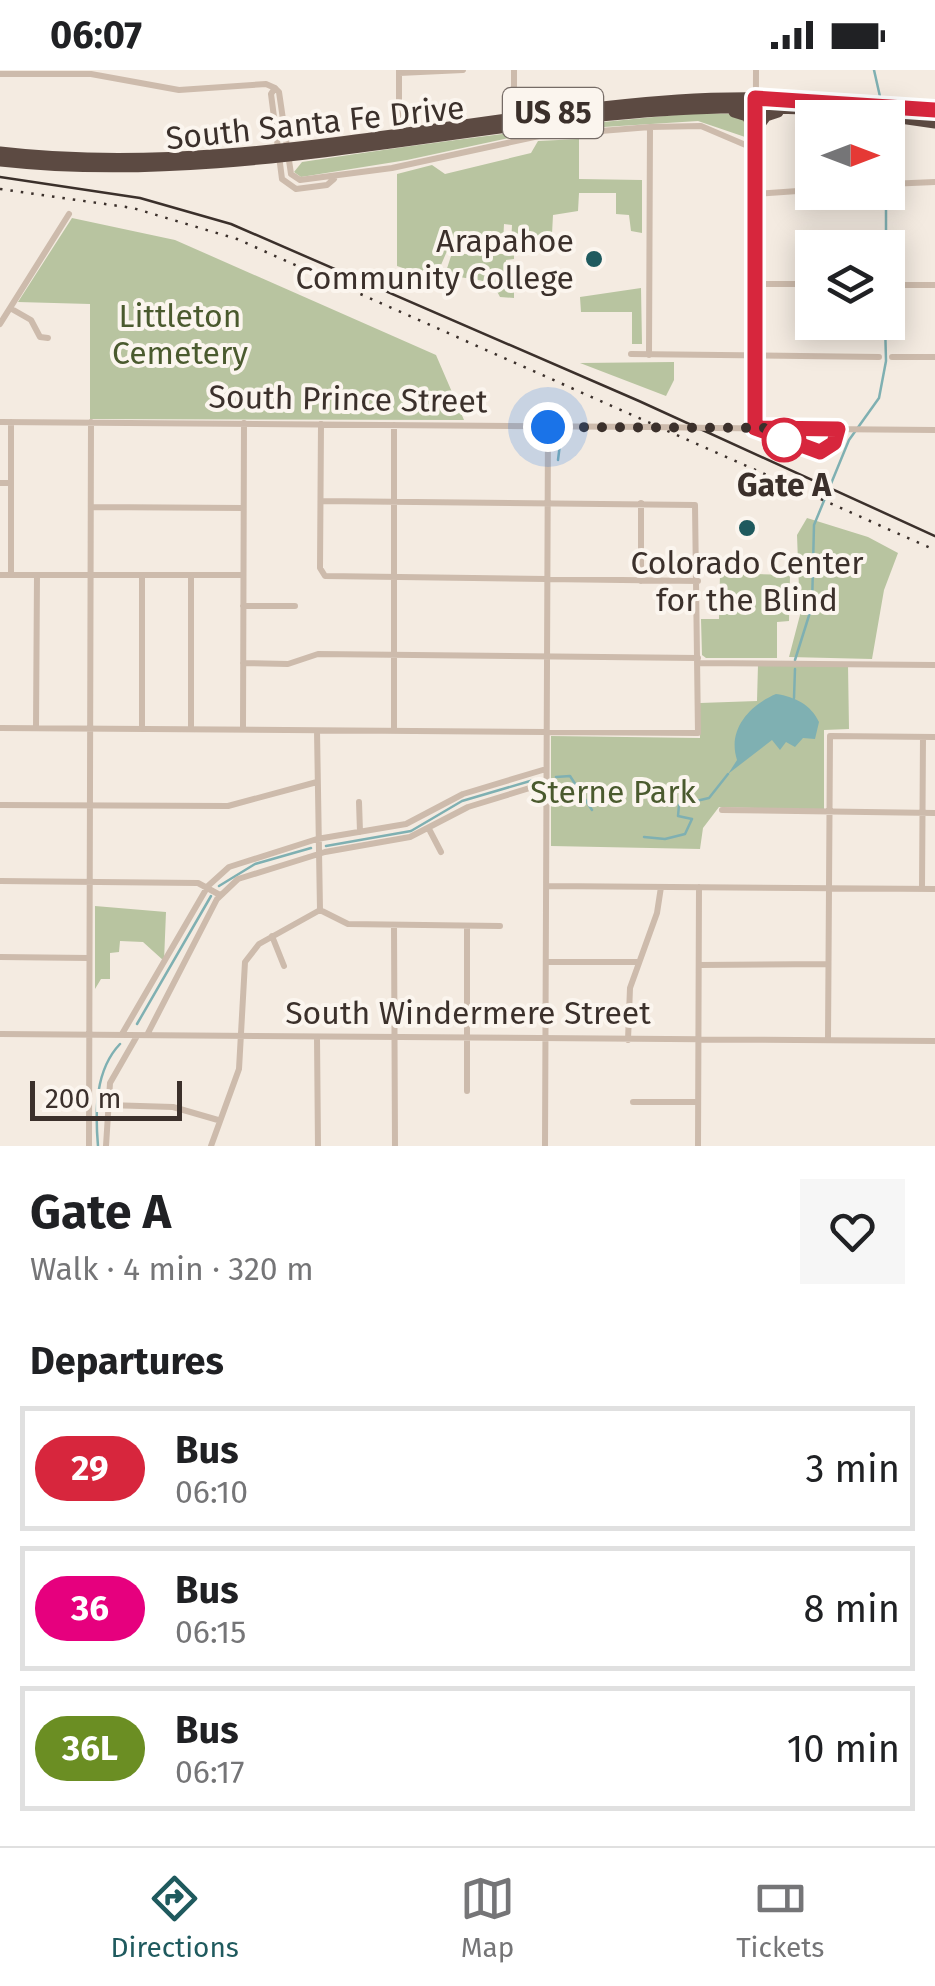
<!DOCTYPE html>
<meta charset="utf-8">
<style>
:root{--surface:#fff;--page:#f6f6f6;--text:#202124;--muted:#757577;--line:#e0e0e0;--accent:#1f5a5e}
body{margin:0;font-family:"Fira Sans",sans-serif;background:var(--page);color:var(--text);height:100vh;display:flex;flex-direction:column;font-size:38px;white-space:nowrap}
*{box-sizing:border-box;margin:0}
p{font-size:32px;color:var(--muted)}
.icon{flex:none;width:55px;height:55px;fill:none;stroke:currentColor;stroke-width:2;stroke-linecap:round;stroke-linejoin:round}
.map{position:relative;height:1076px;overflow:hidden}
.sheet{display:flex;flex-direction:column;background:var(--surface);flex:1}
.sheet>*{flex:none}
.badge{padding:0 20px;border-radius:32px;font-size:35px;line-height:65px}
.needle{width:65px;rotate:90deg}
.buttons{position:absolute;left:795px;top:30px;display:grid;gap:20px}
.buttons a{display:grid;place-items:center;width:110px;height:110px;border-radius:0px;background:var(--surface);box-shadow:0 5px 25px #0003;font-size:50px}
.scale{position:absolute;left:30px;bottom:25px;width:152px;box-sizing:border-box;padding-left:10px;border:5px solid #3b302b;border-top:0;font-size:28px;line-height:35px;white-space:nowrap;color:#3b302b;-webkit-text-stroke:8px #fbf5ee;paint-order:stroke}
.you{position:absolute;width:50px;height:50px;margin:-25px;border:8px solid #fff;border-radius:50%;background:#1a73e8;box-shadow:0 0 0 15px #1a73e833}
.map>.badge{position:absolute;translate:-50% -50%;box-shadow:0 0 0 5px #fff}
h2{padding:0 30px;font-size:38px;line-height:90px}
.round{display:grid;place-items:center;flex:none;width:105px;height:105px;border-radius:0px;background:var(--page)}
.overview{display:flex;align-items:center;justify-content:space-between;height:170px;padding:0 30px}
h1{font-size:48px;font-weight:700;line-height:75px}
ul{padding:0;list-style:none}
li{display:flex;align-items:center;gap:30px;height:125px;margin:0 20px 15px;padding:0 10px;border:5px solid var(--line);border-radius:0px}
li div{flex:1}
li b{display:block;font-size:38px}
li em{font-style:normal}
li .badge{min-width:110px;font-weight:700;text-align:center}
.status{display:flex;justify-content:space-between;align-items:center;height:70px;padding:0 50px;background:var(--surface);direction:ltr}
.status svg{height:28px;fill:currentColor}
.tab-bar{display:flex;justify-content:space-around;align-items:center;height:140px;border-top:2px solid var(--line);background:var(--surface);font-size:28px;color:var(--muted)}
.tab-bar a{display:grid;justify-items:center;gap:5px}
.tab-bar .on{color:var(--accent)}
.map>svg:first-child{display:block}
</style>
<div class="status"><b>06:07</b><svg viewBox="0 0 49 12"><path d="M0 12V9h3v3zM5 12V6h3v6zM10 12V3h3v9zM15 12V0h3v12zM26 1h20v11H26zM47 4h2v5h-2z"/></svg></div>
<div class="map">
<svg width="935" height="1076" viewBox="0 0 935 1076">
<rect width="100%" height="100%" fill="#f4ebe1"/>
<path fill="#b8c4a0" d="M699 43 738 44 748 54V68L698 51 541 61 407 90 301 107 294 102 302 92C434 72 566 54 699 43Z
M579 69V109L642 110V163L631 161 629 145 616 144V123H579L578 141 553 145 552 164H544V175H511L512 155 504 154 503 174H450L435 209 397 196V104L432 95 445 104 531 83 538 71Z
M72 148 175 170 436 285 464 350 90 349V234L18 232Z
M456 184H514V189L506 190V211L514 213V228L500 227C490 204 469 212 449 204L442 214 451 186Z
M641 218 642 274H632V242H581L580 227Z
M674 292V310L666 326 580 293Z
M807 448 868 467 898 483 884 520 872 589 789 587 800 545 797 465Z
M720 503 790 505 789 551 777 552V588H706L702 585 701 549H719Z
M758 595H848L849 659 824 660V740L719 737 703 758 700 779 551 776V666L700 668V633L757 631Z
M95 836 166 842 164 891 143 872 120 871 119 882 110 883V909H101L95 919Z"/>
<path fill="#7fb0b2" d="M776 624C796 627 811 635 819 652L815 669 803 668 795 677 786 672 780 680 772 670 728 704 737 690C727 659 750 635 776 624Z"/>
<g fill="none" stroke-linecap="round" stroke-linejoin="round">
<path stroke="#7fb0b2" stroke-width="2.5" d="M874 0 881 31
M886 178V122
M558 390 561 366
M795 590 812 536 814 455 849 370 879 328 886 291 885 252
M794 628 795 599
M556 707 570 706 592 740
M644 767 665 769 685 764 692 749 678 746 679 735 709 728 728 704
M326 776 411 761 462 731 537 709
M219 816 255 794 311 778
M137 954 211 826
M98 1076C95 1041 95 1000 120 974"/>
<path stroke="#cdbbac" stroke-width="6" d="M399 0V67
M514 0V49
M399 3 463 0
M0 4H91L179 20 266 14 275 18
M275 18 279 22 291 104 300 110 392 98 539 66 650 57 701 56 755 79
M275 18 271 24 282 109 296 119 327 115 334 109
M888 114 935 112
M755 124 812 120
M756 214H812
M888 215H935
M10 238 31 250 40 267 48 268
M0 254 69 144
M631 284 879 287
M649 285 650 57
M892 287H935
M0 352 650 357
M11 352V505
M321 354 320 498 325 506 698 511
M394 355V661
M716 358 935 360
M755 358 756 0
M0 413H11
M91 437 243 438
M0 505H243
M191 505V659
M641 511V433
M243 536H295
M243 593 288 594 318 584 698 588
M698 593 935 595
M0 658 698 663 695 435 321 431
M36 658 37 505
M142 659V505
M243 659 244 353
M317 661 320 840
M359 732 360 762
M0 735 228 736 317 712
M722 740 935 743
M429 759 441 782
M0 811 198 813 220 825
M547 816 935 819
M922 819 923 667
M320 840 348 854 500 856
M394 855 395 1076
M272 866 284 896
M0 887 89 888
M546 892H638
M699 895 828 894
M0 964 935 971
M122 964 208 816 229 797 317 769 406 754 463 724 546 699
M147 965 217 829 238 809 325 782 410 767 468 737 546 713
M317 967 318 1076
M628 970 630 918 657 843 661 817
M828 970 830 666 935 667
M467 1021V856
M633 1032H698
M107 1035 173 1037 218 1050
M89 1076 91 352
M106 1076 110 1013 137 966
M211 1076 239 999 245 892 259 874 320 840
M545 1076 548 357
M698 1076 699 817"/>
<path stroke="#5c4a42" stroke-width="11" d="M734 42 747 46 755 61 766 46 778 42
M0 82C228 109 452 46 678 30 763 24 850 30 935 40
M0 91C235 117 460 50 693 39 774 35 855 40 935 53"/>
<path stroke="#3b302b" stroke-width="2.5" d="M0 107 140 128 231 154 639 331 935 466"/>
<path stroke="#3b302b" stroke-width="2.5" stroke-dasharray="2.5 8" stroke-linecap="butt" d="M0 119 133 138 237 169 935 480"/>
<path stroke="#cdbbac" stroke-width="6" d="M650 357 716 358"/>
</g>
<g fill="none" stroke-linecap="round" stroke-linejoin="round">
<g stroke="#fff" stroke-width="22">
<path id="line" d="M762 358 838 359 834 373 820 382 755 358V28L935 40"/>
</g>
<use href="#line" stroke="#d7263d" stroke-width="15"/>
<path stroke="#3b302b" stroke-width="10" stroke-dasharray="0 18" d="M548 357 775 358 784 370"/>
</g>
<g fill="#1f5a5e" stroke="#fbf5ee" stroke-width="4">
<circle cx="594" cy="189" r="10"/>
<circle cx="747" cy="458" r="10"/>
</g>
<circle fill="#fff" stroke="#d7263d" stroke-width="5" cx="784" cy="370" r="20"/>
<g text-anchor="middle" stroke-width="8" stroke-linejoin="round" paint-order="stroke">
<rect fill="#fbf5ee" stroke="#756b66" stroke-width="2.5" x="503" y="18" width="100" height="50" rx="8"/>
<g font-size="30" font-weight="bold" fill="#3b302b">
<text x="553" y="53">US 85</text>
</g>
<g font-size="32" fill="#3b302b" stroke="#fbf5ee">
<text transform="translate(315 53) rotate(-6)" y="11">South Santa Fe Drive</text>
<text transform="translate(348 329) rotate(1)" y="11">South Prince Street</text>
<text x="468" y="954">South Windermere Street</text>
</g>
<g font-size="32" fill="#3b302b" stroke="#fbf5ee" text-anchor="end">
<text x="574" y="182">Arapahoe<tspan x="574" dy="37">Community College</tspan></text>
<text x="747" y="504" text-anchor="middle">Colorado Center<tspan x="747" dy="37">for the Blind</tspan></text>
</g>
<g font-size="32" fill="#4a5a2e" stroke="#fbf5ee">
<text x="180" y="257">Littleton<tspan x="180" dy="37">Cemetery</tspan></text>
<text x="613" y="733">Sterne Park</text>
</g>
<g font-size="32" font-weight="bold" fill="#3b302b" stroke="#fbf5ee">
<text x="784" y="426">Gate A</text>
</g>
</g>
</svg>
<div class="buttons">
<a><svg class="needle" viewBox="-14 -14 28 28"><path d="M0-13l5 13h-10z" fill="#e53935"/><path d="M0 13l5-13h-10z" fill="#757577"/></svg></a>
<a><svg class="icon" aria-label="layers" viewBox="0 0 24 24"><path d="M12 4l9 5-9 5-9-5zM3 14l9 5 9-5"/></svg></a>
</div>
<div class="scale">200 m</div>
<div class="you" style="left:548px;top:357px"></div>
</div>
<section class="sheet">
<div class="overview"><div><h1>Gate A</h1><p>Walk · 4 min · 320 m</p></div><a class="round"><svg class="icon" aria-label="heart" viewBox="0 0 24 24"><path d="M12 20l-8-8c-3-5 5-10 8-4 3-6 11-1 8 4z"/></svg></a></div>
<h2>Departures</h2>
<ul>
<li><span class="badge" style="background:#d7263d;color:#fff">29</span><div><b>Bus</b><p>06:10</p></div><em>3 min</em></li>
<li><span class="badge" style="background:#e6007e;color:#fff">36</span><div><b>Bus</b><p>06:15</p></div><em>8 min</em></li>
<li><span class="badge" style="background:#6b8e23;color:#fff">36L</span><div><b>Bus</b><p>06:17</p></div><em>10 min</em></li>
</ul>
</section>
<nav class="tab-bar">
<a class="on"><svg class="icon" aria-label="directions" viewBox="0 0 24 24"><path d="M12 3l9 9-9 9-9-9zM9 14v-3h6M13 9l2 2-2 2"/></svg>Directions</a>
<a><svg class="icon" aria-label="map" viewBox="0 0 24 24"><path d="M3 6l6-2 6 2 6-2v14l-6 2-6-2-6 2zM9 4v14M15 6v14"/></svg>Map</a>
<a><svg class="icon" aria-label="tickets" viewBox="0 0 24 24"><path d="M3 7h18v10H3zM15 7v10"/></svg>Tickets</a>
</nav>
